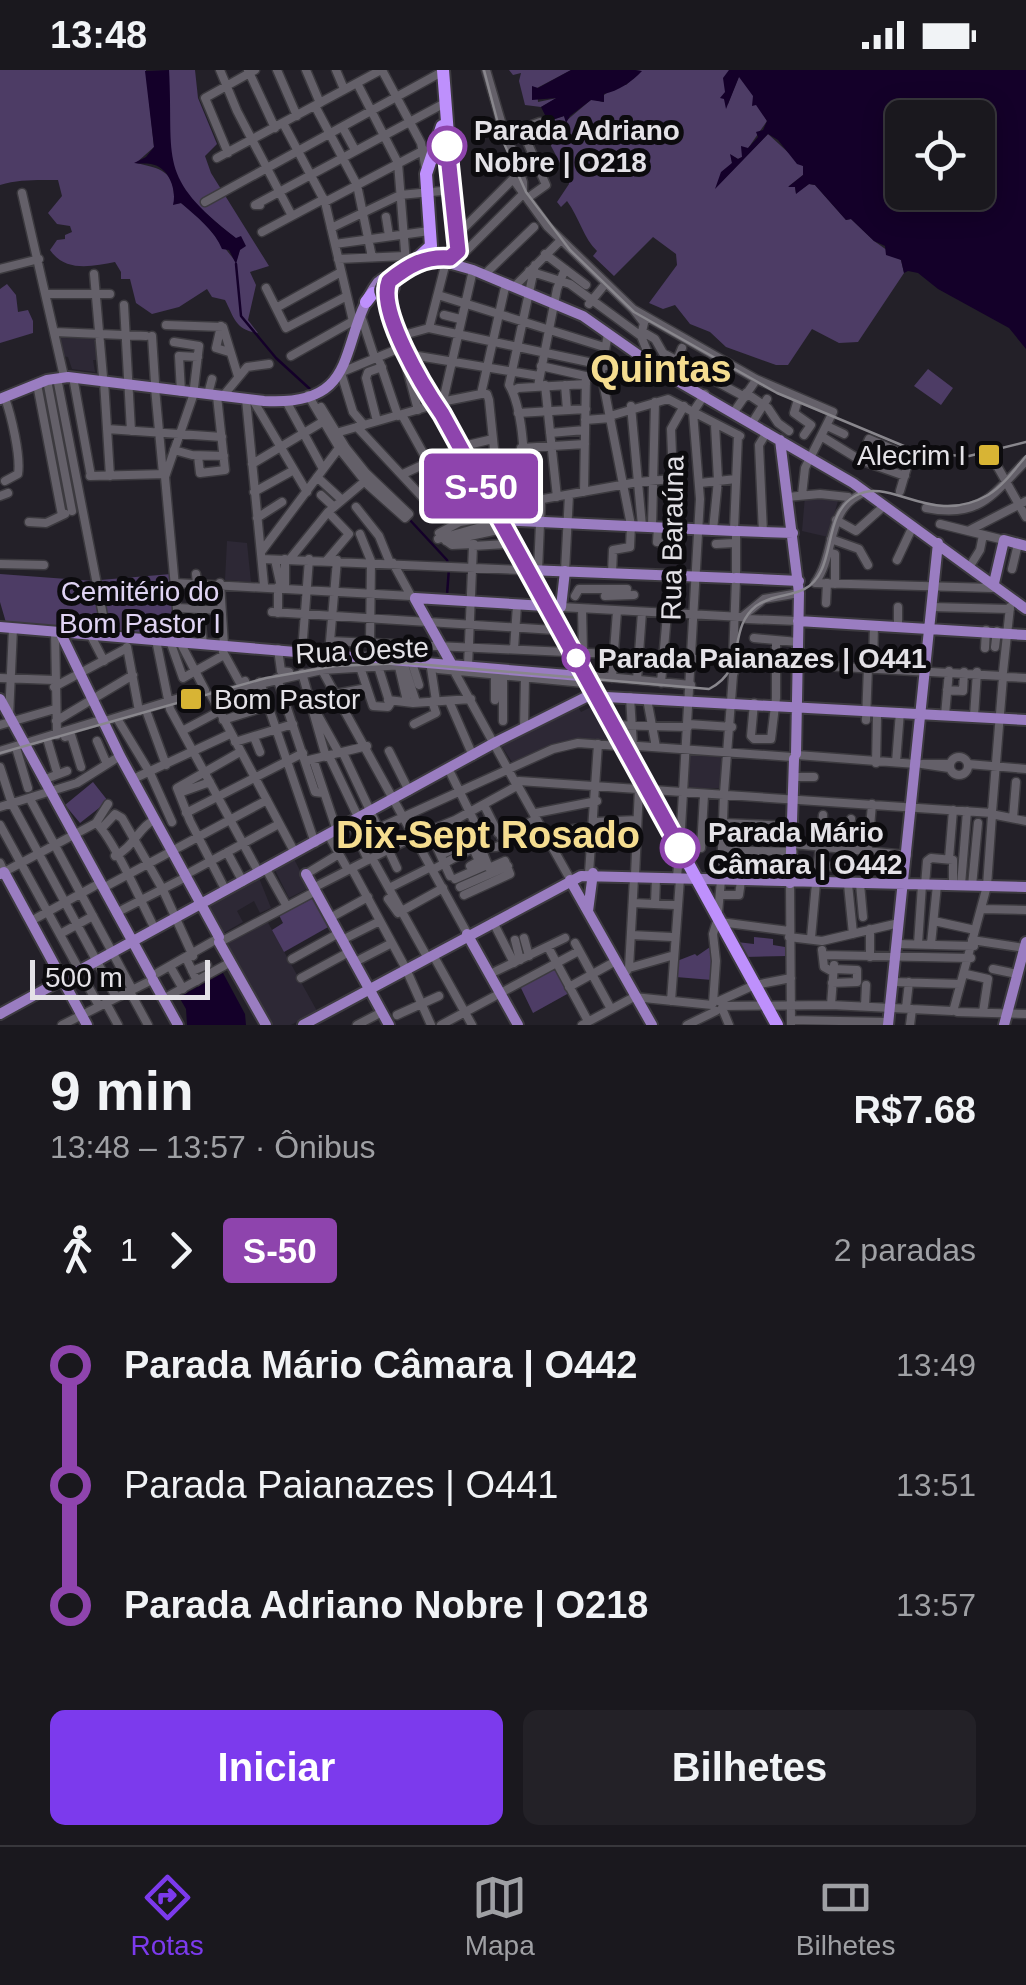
<!DOCTYPE html>
<html lang="pt">
<meta charset="utf-8">
<style>
:root{--surface:#1a181e;--page:#232127;--text:#f1f3f6;--muted:#9fa0a4;--line:#38373c;--accent:#7c3aed}
body{margin:0;font-family:Arial,sans-serif;background:var(--page);color:var(--text);height:100vh;display:flex;flex-direction:column;font-size:38px;white-space:nowrap}
*{box-sizing:border-box;margin:0}
p{font-size:32px;color:var(--muted)}
.icon{flex:none;width:55px;height:55px;fill:none;stroke:currentColor;stroke-width:2;stroke-linecap:round;stroke-linejoin:round}
.map{position:relative;height:955px;overflow:hidden}
.side{display:flex;flex-direction:column;background:var(--surface);flex:1}
.side>*{flex:none}
.badge{padding:0 20px;border-radius:8px;font-size:35px;line-height:65px}
.buttons{position:absolute;left:885px;top:30px;display:grid;gap:20px}
.buttons a{display:grid;place-items:center;width:110px;height:110px;border-radius:15px;background:var(--surface);box-shadow:0 5px 25px #0003,0 0 0 2px var(--line);font-size:50px}
.scale{position:absolute;left:30px;bottom:25px;width:180px;box-sizing:border-box;padding-left:10px;border:5px solid #e4e2e7;border-top:0;font-size:28px;line-height:35px;white-space:nowrap;color:#e4e2e7;-webkit-text-stroke:8px #0c0b0e;paint-order:stroke}
.map>.badge{position:absolute;translate:-50% -50%;box-shadow:0 0 0 5px #fff}
.legs{display:flex;align-items:center;gap:15px;height:110px;padding:0 50px;font-size:32px}
.legs p{margin-inline-start:auto}
.summary{display:flex;align-items:center;justify-content:space-between;height:170px;padding:0 50px}
h1{font-size:55px;font-weight:600;line-height:75px}
.button{display:flex;gap:20px;margin-top:auto;padding:20px 50px}
.button a{flex:1;height:115px;border-radius:15px;background:var(--accent);color:#fff;font-size:40px;font-weight:600;line-height:115px;text-align:center}
.button a+a{background:var(--page);color:var(--text)}
ul{padding:0 50px;list-style:none}
li{display:flex;align-items:center;gap:35px;height:120px;font-size:38px}
li i{display:grid;place-items:center;width:15px;height:100%;margin:0 12px;background:currentColor}
li i::after{content:'';width:25px;height:25px;margin:-12px;border:8px solid;border-radius:50%;background:var(--surface)}
li p{margin-inline-start:auto}
li:first-child i{background:linear-gradient(#0000 50%,currentColor 0)}
li:last-child i{background:linear-gradient(currentColor 50%,#0000 0)}
.status{display:flex;justify-content:space-between;align-items:center;height:70px;padding:0 50px;background:var(--surface);direction:ltr}
.status svg{height:28px;fill:currentColor}
.menu{display:flex;justify-content:space-around;align-items:center;height:140px;border-top:2px solid var(--line);background:var(--surface);font-size:28px;color:var(--muted)}
.menu a{display:grid;justify-items:center;gap:5px}
.menu .active{color:var(--accent)}
.map>svg:first-child{display:block}
</style>
<div class="status"><b>13:48</b><svg viewBox="0 0 49 12"><path d="M0 12V9h3v3zM5 12V6h3v6zM10 12V3h3v9zM15 12V0h3v12zM26 1h20v11H26zM47 4h2v5h-2z"/></svg></div>
<div class="map">
<svg width="1026" height="955" viewBox="0 0 1026 955">
<rect width="100%" height="100%" fill="#232028"/>
<path fill="#2d2835" d="M56 263 96 265 99 290H93L95 302 72 299 68 287 61 286Z
M805 426 839 427 828 467 802 461Z
M227 471 247 473 251 512 225 510Z
M576 633 581 642 591 637 612 671 564 672 512 692 501 675Z
M690 682 724 685 721 718H687Z
M294 789 309 818 289 828 275 800Z
M259 808 271 838 260 843 254 831 237 841 243 852 220 865 204 836Z
M266 849 317 941 291 955H270L225 872Z"/>
<path fill="#4d3c65" d="M0 0H146L154 77 136 93C162 99 176 101 174 134L181 133 200 147 236 192 240 179 245 176C227 161 194 136 182 117 161 84 170 37 169 0H195L198 28 217 74 205 86 211 103 269 196 250 202 256 215 248 250 258 263C235 260 234 247 225 230L212 227 207 219 179 237 152 244 136 233 130 209H121V202L115 192C93 196 66 203 50 180L57 170 65 169V165L72 162 70 156 57 154 48 143 62 126 58 110C37 110 20 109 0 115Z
M509 0H571L537 18 538 32 557 28 541 37 525 35 519 11 521 3 513 5Z
M635 0H729L724 29 728 34 739 6 746 12 767 51 742 87 738 89 731 85 732 93 718 115 768 64 803 96V105L789 116 795 117 796 123 809 114 815 115 846 150 851 149 874 171 901 190 904 203 858 272 839 273 812 259 788 295H776L726 277 710 262 690 254 675 235 663 239 649 233 677 195 676 184 653 167 614 206 593 186 597 181C584 169 579 147 567 131L561 137 557 132 569 114 568 108 551 76 552 65 546 47 555 49 564 46 566 51 592 29 603 32 604 25 618 15H626L641 1Z
M7 214 16 225 18 242 28 240 33 251V263L0 273V219Z
M928 299 953 318 941 335 914 316Z
M0 504 94 511 105 565 7 556 0 532Z
M171 504 178 571 109 565 100 510Z
M93 712 108 731 80 753 65 735Z
M315 827 330 856 284 882 272 860 283 853 278 843 299 831 302 834Z
M754 867 773 869V875L785 877 787 886 745 887 737 872 754 874Z
M713 875 712 910 676 907 677 891 695 884 697 886Z
M554 897 569 923 533 943 520 916Z"/>
<path fill="#140029" fill-rule="evenodd" d="M169 0C174 91 156 106 236 168L241 166 246 176 240 180 236 194 229 180 222 179C215 161 196 146 181 133L173 135C177 120 169 97 151 94 146 93 140 94 134 93L146 87 154 77 145 1Z
M571 0H635L642 1C632 12 618 21 604 24V32L591 30 570 46 566 53 564 46 555 49 546 47 541 37 556 28 532 30V16L538 18Z
M729 0H1026V279L1009 258 938 219 918 203 908 201 904 203 901 190 886 185 885 176 874 171 851 149 846 150 815 115 809 114 796 124 795 117H788L803 105V96L797 94 778 70 768 64 715 119 721 102 732 93 730 84 738 89 742 87 741 76 748 78 758 67 756 62 763 60 767 51 756 35 752 36 753 26 739 7 726 39 724 29 720 28 725 22 723 8ZM902 48H978V122H902Z
M223 903 245 944 246 955H187L186 939 179 927Z"/>
<g fill="none" stroke-linecap="round" stroke-linejoin="round">
<path stroke="#140029" stroke-width="2.5" d="M236 194 241 246 276 288 311 320
M409 449 447 490 449 498 447 525"/>
<g stroke="#3c3a3f" stroke-width="11">
<path id="minor" d="M220 0 237 41 292 146
M248 0 275 58
M277 0 297 46
M306 0 320 33
M336 0 344 19
M382 0 421 73 425 95
M486 0 505 65 540 52
M357 13 398 93 406 193
M315 36 357 115 372 187
M283 53 325 132 353 251 357 254
M343 58 355 80
M522 60 546 115 529 127
M507 66 523 112V124
M228 83 205 28 255 0
M217 88 381 0
M22 123 63 302
M205 132 440 3
M325 132 424 80
M260 135H255L443 34
M386 147 389 166
M331 158 400 125 452 120
M262 162 324 129
M456 166 513 109 547 156 633 239 644 253 641 266 650 288
M335 174 429 161
M545 184 586 215
M338 189 405 186
M458 189 523 124
M0 199 39 189
M529 201 570 214 641 266
M341 202 276 238 286 258 347 226
M94 204 103 307
M484 205 534 157
M514 217 561 170
M266 218 276 238
M47 224H110
M438 225 604 277
M589 234 606 213
M124 235 131 361
M633 239 756 309 833 342 805 398 802 425
M444 245 460 249
M361 246 375 289
M166 255 223 257 238 306
M221 256 216 278 229 282
M429 258 446 192
M55 262 146 266
M643 262 655 269 663 283 745 327
M608 264 601 302 631 455 630 477 613 480 612 503
M152 266 155 313
M400 266 429 258 635 302
M174 272 199 276 193 326 165 407 180 572 205 620
M406 284 539 306
M291 286 353 251
M380 293 398 346
M541 296 603 310
M407 299 418 340
M342 302 400 278
M341 303 353 342 364 355
M73 307 91 406
M670 307 682 278
M57 308 107 566
M47 310 72 441
M104 311 110 406
M37 314 62 445
M545 315 557 427
M565 315 567 340
M538 316 557 219 565 199
M155 318 163 404
M513 321 518 318 586 314
M181 322 179 286 198 287
M746 323 768 338 778 353 789 361
M208 324 212 309
M481 324H487L489 330 498 418 497 423 487 427
M481 324 506 213
M308 325 341 381 368 415 405 448 409 444 366 403 346 378 321 337
M223 326 247 297 269 294
M5 328C11 345 21 386 18 404L5 411
M246 329 264 515
M253 330 307 422
M286 331 323 399
M443 331 473 200
M441 332 481 324
M797 333 794 343 811 355 804 365
M631 336 642 456
M734 342 754 313
M518 343 586 339
M402 345 428 392
M610 346 668 329 740 366
M585 350 611 348
M377 351 366 308 368 302 382 297
M752 353 767 329
M827 356 844 364
M357 357 438 444 480 427
M107 359 222 367
M336 363 430 336
M550 363 585 360
M821 366 860 390 905 406
M459 377 493 369
M521 378 585 374
M174 380 192 385 224 386
M198 386 200 403 225 400 217 326
M992 387 1026 447
M860 390 869 369 910 387 900 421
M252 394 324 351
M403 404 455 380
M90 406 166 404
M317 407 342 430
M700 413 736 409
M254 422 294 400
M584 422 586 306
M865 422C825 438 837 482 815 513L992 518
M421 424 468 403
M321 425 334 437
M0 426 8 423
M787 427 820 424 848 427
M527 433C524 401 525 341 509 315L535 195
M356 437 379 466 390 493
M493 438 638 412 672 409
M926 438C980 449 993 424 1026 391
M328 442 365 411
M257 448 282 432
M836 450 856 461 884 436
M29 452 46 453 65 444
M940 454 1004 470
M652 457 655 332
M658 457 657 472 676 474 677 458
M675 458 671 359 684 336
M713 460 718 410 715 355
M734 460 738 365
M968 461 1026 431
M439 463 460 452 491 447
M763 463 759 375 767 362
M360 464 371 491 370 572
M438 469 495 453
M831 469 859 479 868 495
M445 470 452 475 474 474
M446 471 498 460
M716 474 734 473
M261 482 339 378
M828 482 835 484V514
M262 489 521 500
M290 489 328 442 349 464 327 490
M275 490 281 517
M897 490 913 456
M393 493 411 526
M0 494 44 495
M970 496 980 480 983 465
M1012 499 1018 474
M538 501 541 430
M565 501 569 425
M196 504 203 574
M736 506V463
M175 513 411 526
M220 513 224 575
M278 517V543
M285 517V489
M575 526 579 519H627
M605 526 634 525
M672 529 673 505
M826 533 827 513
M561 537 742 547 764 529 799 523
M931 537 1010 539
M177 538 221 540
M582 539 583 582
M272 542 554 560
M747 549 798 551
M898 556V537
M55 561 57 665
M90 564 104 591
M754 568 798 572
M156 570 170 639 259 803
M170 571 183 608 224 585
M330 571 566 582
M127 577 139 641
M995 577 997 561
M985 578 986 560
M278 579 281 601 289 602
M514 579 517 535
M223 582 240 613 245 611
M302 582 309 489
M573 582 1002 606
M309 583 322 600 467 863
M329 583 337 490
M733 589 736 509
M404 595 416 632
M413 596 419 615
M468 596 473 476 506 474
M360 597 373 636 388 637 390 634 378 596
M399 597 407 631
M873 597 874 555
M431 598 436 631
M438 599 584 613
M454 601 516 714
M1003 602 1010 537
M302 603 326 687
M586 605 691 615
M1006 607 1026 608
M0 608 54 610
M277 608 315 722 323 723
M612 608 617 541
M637 610 642 542
M260 612 315 773
M661 613 667 544
M54 617 127 578
M242 617 251 641
M947 620 963 621 964 602
M335 624 367 618
M630 627 633 676
M647 629 656 677
M388 630 413 633 471 629
M495 630V604
M449 631 473 686
M754 633 751 666 754 669H771L776 628V571
M315 640 339 683
M313 641 340 627
M147 643 166 695
M945 645 949 601
M974 646 977 602
M9 647 13 558
M118 650 150 703 172 752
M223 650 268 636
M866 650 868 597
M56 651 133 605
M105 651 205 620
M503 651V605
M414 654 436 643 432 631
M688 654 732 657
M0 655 55 639
M612 655 688 657
M524 658 525 607
M182 661 218 642
M65 667 71 665 81 697
M254 667 260 682
M97 671 106 692
M48 672 56 699
M235 672 293 654
M624 675 792 687
M0 681 104 649
M17 681 28 718
M389 681 409 721
M343 683 397 798
M797 685 916 694
M329 686 359 749
M950 696a9 9 0 1 1 18 0a9 9 0 1 1-18 0Z
M313 689 337 761
M309 690 367 676
M896 692 900 642
M876 693 877 647
M968 694 1026 699
M0 697 12 734 116 927
M949 698 922 694H950
M449 700 477 757
M795 707H814
M133 709 230 664
M43 710 67 701
M519 711 992 743
M518 716 569 807
M179 723 210 712
M30 729 132 919
M484 735 498 763
M0 737 77 713 120 686
M992 742 1003 607
M186 743 303 683
M536 743 597 731
M823 745 818 796 848 797 850 779
M996 745 1026 751
M1013 748 1016 712
M455 750 476 778
M593 752 637 750
M96 753C112 766 143 836 155 859
M96 753 108 734
M351 753 368 790
M724 753 793 756
M0 755 99 936
M822 756 849 757 851 749
M102 758 115 744 122 748 163 820 193 886
M379 758 553 679 578 673 619 676
M429 760 450 806
M544 763 596 756
M329 766 348 800
M501 767 536 749
M433 773 464 761
M793 774 907 785
M680 775 700 429 693 342 705 324
M701 778 704 725
M723 780 793 782
M856 780 858 763
M868 781 872 734
M227 782 243 812
M295 783 211 625 322 600 404 595
M445 783 462 775 457 765
M115 786C133 778 138 758 155 749
M372 788 426 885
M949 789 953 740
M0 793 4 802 96 753
M470 796 479 791 473 778
M266 799 285 833
M352 799 405 897
M432 800 473 778 496 777 545 759
M589 803 598 674
M306 804 339 784
M185 805 279 754
M635 805 639 718
M677 806 679 788
M721 807 724 723 733 605 738 590
M455 809 487 795
M790 813 791 955
M848 814 853 864
M860 814 863 847
M925 815 927 791 931 788 953 790V815
M961 815 967 741
M972 816 978 753
M315 817 411 768 455 750 517 716V712
M460 817 508 796
M103 818 267 730
M389 818 431 797
M226 821 190 751 177 718 240 682
M464 825 510 804 505 791 489 798 481 778
M720 825H739L741 811
M388 829 398 843 443 818
M633 833 675 835
M655 834 656 808
M981 839 1026 840
M116 843 186 807
M718 843 721 810
M330 848 368 827
M31 851 100 813
M934 851 975 860
M493 852 514 893
M720 852 789 861
M60 864 93 846
M631 865 672 867
M789 867 822 871 899 853
M524 868 529 886
M811 868 816 813
M342 870 380 851
M515 870 520 890
M972 870 1024 878
M222 871 314 822
M575 873 611 939
M897 874 974 876
M918 874 922 815
M931 874 937 815
M548 877 588 951
M822 880 824 897 833 902
M433 885 472 955
M823 885 971 888
M870 887V859
M292 889 339 863
M187 890 197 911
M355 892 392 873
M171 898 183 919
M629 898 671 886
M406 899 431 955
M993 899 1017 904
M192 901 207 895
M490 904 565 868
M966 904 988 909 983 942
M624 905 629 898 634 808
M152 906 217 869
M301 908 349 882
M893 912 960 914
M832 913 857 912V900L834 899
M755 915 791 908
M569 917 616 891
M129 920 148 955
M163 929 231 892
M671 931 680 809
M719 931 750 917
M106 933 118 955
M713 933 716 891 713 864 716 854
M831 935 834 895
M723 936 831 935 952 941
M865 936 866 915
M722 938 729 955
M906 938 909 912
M954 938 987 816 992 745
M957 942 1026 944
M397 945 439 926
M791 950 888 952
M62 955 150 911
M357 955 382 942
M441 955 579 881
M582 955 634 927 712 935
M687 955 716 941
M910 955 912 939"/>
</g>
<g stroke="#3c3a3f" stroke-width="14">
<path id="major" d="M438 190 473 200 583 246 667 305 853 413 1026 539
M378 216a8 8 0 1 1 16 0a8 8 0 1 1-16 0Z
M0 329 47 310 68 307 264 331C365 337 336 269 378 212
M780 370 799 523 796 684
M500 450 734 461
M737 461 793 463
M528 500 732 508
M736 508 799 511
M994 513 1004 470 1026 476
M415 528 561 537 565 501
M415 529 452 595
M798 551 1026 565
M0 557 580 606
M60 562 120 686 219 867
M0 629 151 905
M0 804 4 802 87 955
M306 804 389 955
M570 810 652 955
M790 813 794 689
M588 841 593 803
M467 864 518 955
M219 872 266 955
M153 910 178 955
M0 944 496 672 588 626 1026 650
M303 955 581 806 1026 817
M888 955 938 473
M1004 955 1026 872"/>
</g>
<g stroke="#3c3a3f" stroke-width="16">
<path id="highway" d="M419 187 431 176 426 104 442 56
M406 199 427 187H450L457 181 443 0
M366 232 373 223
M394 251 413 301 441 344 777 955"/>
</g>
<use href="#minor" stroke="#646069" stroke-width="8"/>
<use href="#major" stroke="#9a7dc1" stroke-width="10"/>
<use href="#highway" stroke="#be90fc" stroke-width="12"/>
<path stroke="#89878d" stroke-width="2.5" d="M484 0 502 69 526 122 570 180 634 242 777 323 923 384 969 386 1026 372
M0 683 266 608 335 596 405 593 709 619C749 599 726 560 756 536 778 520 807 531 821 501 833 477 828 441 855 426 891 405 930 458 988 425 1003 416 1015 399 1026 386"/>
<g stroke="#3c3a3f" stroke-width="16" stroke-linecap="butt">
<path id="highway-bridge" d="M393 254 382 220 388 208 404 196"/>
</g>
<use href="#highway-bridge" stroke="#be90fc" stroke-width="12"/>
</g>
<g fill="none" stroke-linecap="round" stroke-linejoin="round">
<g stroke="#fff" stroke-width="22">
<path id="line-1" d="M447 76 458 181 450 188C425 186 409 195 389 211 377 241 424 318 442 344L680 778"/>
</g>
<use href="#line-1" stroke="#8e44ad" stroke-width="15"/>
</g>
<g fill="#fff" stroke="#8e44ad" stroke-width="5">
<circle cx="447" cy="76" r="18"/>
<circle cx="576" cy="588" r="12"/>
<circle cx="680" cy="778" r="18"/>
</g>
<g fill="#d8b434" stroke="#0c0b0e" stroke-width="4">
<rect x="977" y="373" width="24" height="24" rx="5"/>
<rect x="179" y="617" width="24" height="24" rx="5"/>
</g>
<g text-anchor="middle" stroke-width="10" stroke-linejoin="round" paint-order="stroke">
<g font-size="28" font-weight="bold" fill="#e4e2e7" stroke="#0c0b0e" text-anchor="start">
<text x="474" y="70">Parada Adriano<tspan x="474" dy="32">Nobre | O218</tspan></text>
<text x="598" y="598">Parada Paianazes | O441</text>
<text x="708" y="772">Parada Mário<tspan x="708" dy="32">Câmara | O442</tspan></text>
</g>
<g font-size="28" fill="#e4e2e7" stroke="#0c0b0e" text-anchor="end">
<text x="966" y="395">Alecrim I</text>
<text x="214" y="639" text-anchor="start">Bom Pastor</text>
</g>
<g font-size="28" fill="#e4e2e7" stroke="#0c0b0e">
<text transform="translate(672 468) rotate(-89)" y="10">Rua Baraúna</text>
<text transform="translate(362 580) rotate(-3)" y="10">Rua Oeste</text>
</g>
<g font-size="28" fill="#e0d4f4" stroke="#0c0b0e">
<text x="140" y="531">Cemitério do<tspan x="140" dy="32">Bom Pastor I</tspan></text>
</g>
<g font-size="38" font-weight="bold" fill="#f5dd90" stroke="#0c0b0e">
<text x="661" y="312">Quintas</text>
<text x="488" y="778">Dix-Sept Rosado</text>
</g>
</g>
</svg>
<div class="buttons">
<a><svg class="icon" aria-label="locate" viewBox="0 0 24 24"><circle cx="12" cy="12" r="6"/><path d="M12 2v4M12 18v4M2 12h4M18 12h4"/></svg></a>
</div>
<div class="scale">500 m</div>
<b class="badge" style="left:481px;top:416px;background:#8e44ad;color:#fff">S-50</b>
</div>
<section class="side">
<div class="summary"><div><h1>9 min</h1><p>13:48 – 13:57 · Ônibus</p></div><b>R$7.68</b></div>
<div class="legs"><svg class="icon" aria-label="walk" viewBox="0 0 24 24"><circle cx="13" cy="4" r="2"/><path d="M13 8l-2 6 4 7M11 14l-3 7M7 12l3-4h3l4 4"/></svg>1<svg class="icon" aria-label="forward" viewBox="0 0 24 24"><path d="M9 5l7 7-7 7"/></svg><b class="badge" style="background:#8e44ad;color:#fff">S-50</b><p>2 paradas</p></div>
<ul>
<li><i style="color:#8e44ad"></i><b>Parada Mário Câmara | O442</b><p>13:49</p></li>
<li><i style="color:#8e44ad"></i><span>Parada Paianazes | O441</span><p>13:51</p></li>
<li><i style="color:#8e44ad"></i><b>Parada Adriano Nobre | O218</b><p>13:57</p></li>
</ul>
<div class="button"><a>Iniciar</a><a>Bilhetes</a></div>
</section>
<nav class="menu">
<a class="active"><svg class="icon" aria-label="directions" viewBox="0 0 24 24"><path d="M12 3l9 9-9 9-9-9zM9 14v-3h6M13 9l2 2-2 2"/></svg>Rotas</a>
<a><svg class="icon" aria-label="map" viewBox="0 0 24 24"><path d="M3 6l6-2 6 2 6-2v14l-6 2-6-2-6 2zM9 4v14M15 6v14"/></svg>Mapa</a>
<a><svg class="icon" aria-label="tickets" viewBox="0 0 24 24"><path d="M3 7h18v10H3zM15 7v10"/></svg>Bilhetes</a>
</nav>
